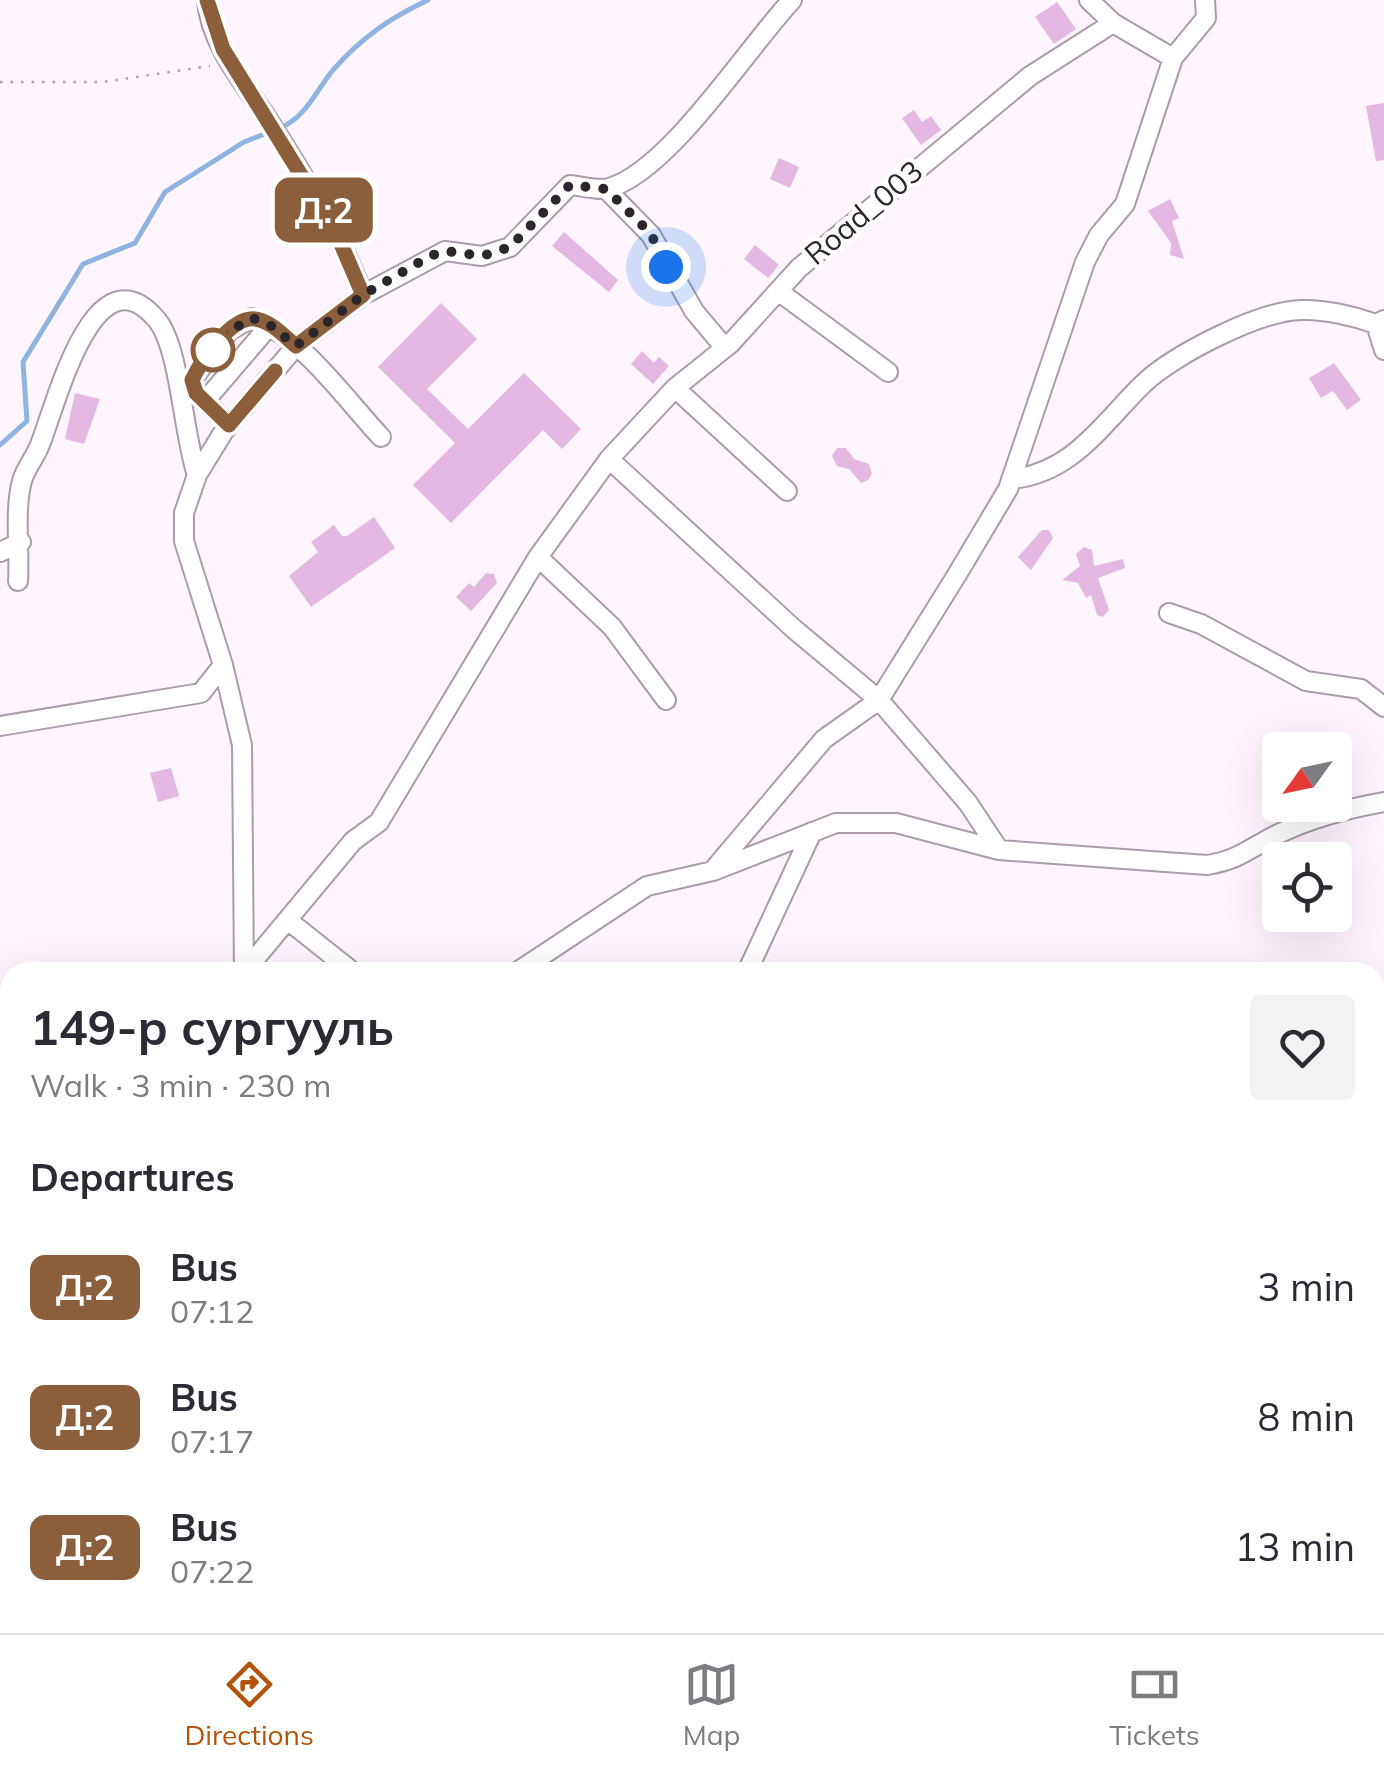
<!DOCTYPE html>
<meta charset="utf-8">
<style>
:root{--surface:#fff;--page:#f2f2f3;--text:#2b2b33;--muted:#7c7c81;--line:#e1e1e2;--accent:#b45309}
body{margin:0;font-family:Mulish,sans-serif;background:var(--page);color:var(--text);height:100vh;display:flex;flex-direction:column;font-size:38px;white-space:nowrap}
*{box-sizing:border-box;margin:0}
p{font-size:32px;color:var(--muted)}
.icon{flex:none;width:55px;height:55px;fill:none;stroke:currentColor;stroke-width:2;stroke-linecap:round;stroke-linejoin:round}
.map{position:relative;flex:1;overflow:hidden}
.sheet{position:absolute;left:0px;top:962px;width:1385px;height:672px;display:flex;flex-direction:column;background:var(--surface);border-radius:30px 30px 0 0;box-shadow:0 10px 40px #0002}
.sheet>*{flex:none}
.badge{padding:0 20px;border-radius:15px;font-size:35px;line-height:65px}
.needle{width:65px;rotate:237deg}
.controls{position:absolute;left:1262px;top:732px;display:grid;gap:20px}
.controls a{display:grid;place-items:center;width:90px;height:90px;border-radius:10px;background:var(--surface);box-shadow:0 10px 40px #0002;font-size:50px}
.you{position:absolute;width:50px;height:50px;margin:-25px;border:8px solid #fff;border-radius:50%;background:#1a73e8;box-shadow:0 0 0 15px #1a73e833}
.map>.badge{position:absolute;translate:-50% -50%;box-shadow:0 0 0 5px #fff}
h2{padding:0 30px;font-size:38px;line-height:90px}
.round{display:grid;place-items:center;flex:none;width:105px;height:105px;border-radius:10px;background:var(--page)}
.overview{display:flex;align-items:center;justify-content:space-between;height:170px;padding:0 30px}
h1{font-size:48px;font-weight:700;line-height:75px}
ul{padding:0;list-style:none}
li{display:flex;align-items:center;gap:30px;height:130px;padding:0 30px}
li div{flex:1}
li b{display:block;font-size:38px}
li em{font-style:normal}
li .badge{min-width:110px;font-weight:700;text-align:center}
.tabs{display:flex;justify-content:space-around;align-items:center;height:140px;border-top:2px solid var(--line);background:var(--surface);font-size:28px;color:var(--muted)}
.tabs a{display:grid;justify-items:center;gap:5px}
.tabs .current{color:var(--accent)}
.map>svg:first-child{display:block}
</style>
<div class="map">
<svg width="1384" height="1633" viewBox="0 0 1384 1633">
<rect width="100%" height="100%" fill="#fef5fe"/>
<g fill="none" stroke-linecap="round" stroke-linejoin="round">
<path stroke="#8fb4e2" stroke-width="5" d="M280 128C306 117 316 91 333 70 361 38 390 18 428 0
M0 445 27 421 23 362 83 264 135 243 165 192 244 142 270 132"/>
</g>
<path fill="#e5b8e4" d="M1057 2 1076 29 1054 44 1035 17Z
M1384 103V160L1376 161 1366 106Z
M914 110 922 122 931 116 941 130 921 145 902 118Z
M779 158 799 167 790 188 770 179Z
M1170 199 1179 218 1172 221 1184 259 1170 255 1171 243 1148 211Z
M564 232 618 280 609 292 552 246Z
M755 245 779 265 768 278 744 259Z
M441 303 477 339 427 389 468 429 524 373 581 429 562 449 543 430 451 523 413 485 455 443 378 367Z
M642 351 654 363 659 357 669 366 653 384 631 364Z
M1334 363 1361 400 1347 410 1333 391 1321 398 1309 378Z
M75 393 100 399 84 444 65 439Z
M837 448H846L854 459 869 464 872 474 868 480 861 483 849 469 837 466 832 456Z
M374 517 395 548 311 607 289 576 318 552 311 542 334 525 342 536H347Z
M1042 530H1049L1053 538 1031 570 1018 557Z
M1084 547 1092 550 1094 566 1123 559 1125 568 1098 578 1109 610 1103 617 1097 615 1091 595 1086 598 1078 583 1062 580 1080 566 1076 554Z
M486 573 494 574 497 583 471 611 456 597 469 583 474 587Z
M171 768 179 796 158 802 150 773Z"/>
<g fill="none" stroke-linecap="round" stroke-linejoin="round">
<g stroke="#aa9caa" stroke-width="22">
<path id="minor" d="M207 0C210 46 247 86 271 124 306 180 340 233 363 295
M1089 0 1113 23
M606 189 651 235 694 311 725 348
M778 291 888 372
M1376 324 1384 350
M675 388 787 491
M205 401 270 325
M229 425 196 393 192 380 229 331 252 318C304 338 344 398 381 437
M1011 479C1072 474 1103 423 1143 384 1173 355 1259 311 1301 310 1324 309 1354 316 1376 324L1384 320
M0 552 21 542
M538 557 612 627 666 700
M18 581C20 550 14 511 22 481 25 469 34 459 39 447 54 413 93 243 157 320 180 348 183 434 197 475
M1169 613 1201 624 1306 681 1361 689 1384 707
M223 665 242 745 244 972
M0 726 201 693 223 665 184 541V513L197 475 224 431 296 346 363 295 445 251 482 256 510 247 570 185C582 186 598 191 609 188 669 171 747 48 792 0
M999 850 1207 865C1239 860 1250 848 1278 834 1311 818 1349 808 1384 802
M714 869 824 739 879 700 958 573 1008 489 1085 262 1099 235 1125 204 1173 58 1206 18 1205 0
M290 922 353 972
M244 972 353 841 379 822 538 557 609 459 675 388 730 344 799 268 1030 76 1113 23 1173 58
M517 972 647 886 713 871 836 823H896L999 850 968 803 879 700 794 629 609 459
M747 972 812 832
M1375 1053 1384 1059
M0 1095 10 1092
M1375 1175 1384 1178
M0 1242 10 1238
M1375 1307H1384
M416 1625 423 1633
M767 1625 769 1633
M5 1633 10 1534
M112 1633 119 1625
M1121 1633 1174 1625
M1346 1633 1365 1625"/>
</g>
<path stroke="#ada5ad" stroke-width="2.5" stroke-dasharray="2.5 8" stroke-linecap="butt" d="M0 82H103L210 66"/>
<use href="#minor" stroke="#fff" stroke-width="18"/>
</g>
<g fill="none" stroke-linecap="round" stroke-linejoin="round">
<g stroke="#fff" stroke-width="22">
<path id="line" d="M207 0 223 49 335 230 363 295 296 346C284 336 271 321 255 319 231 316 201 361 192 380L196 393 229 425 275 371"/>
</g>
<use href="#line" stroke="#8b5e3c" stroke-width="15"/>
<path stroke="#2c262c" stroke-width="10" stroke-dasharray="0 18" d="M213 350 228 332 252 318 270 325 296 346 363 295 430 256 445 251 482 256 510 247 570 185 606 189 651 234 666 267"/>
</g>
<circle fill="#fff" stroke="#8b5e3c" stroke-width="5" cx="213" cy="350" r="20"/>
<g text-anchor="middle" stroke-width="9" stroke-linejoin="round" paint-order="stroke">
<g font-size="30" fill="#2c262c" stroke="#fff">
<text transform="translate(864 213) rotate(-40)" y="10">Road_003</text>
</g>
</g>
</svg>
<div class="controls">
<a><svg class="needle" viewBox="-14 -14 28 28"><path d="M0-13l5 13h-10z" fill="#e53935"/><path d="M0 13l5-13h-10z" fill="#7c7c81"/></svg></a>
<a><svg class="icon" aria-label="locate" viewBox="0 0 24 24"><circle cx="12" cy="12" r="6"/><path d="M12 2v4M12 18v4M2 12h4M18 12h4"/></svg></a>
</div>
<div class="you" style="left:666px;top:267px"></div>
<b class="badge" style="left:324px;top:210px;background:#8b5e3c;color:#fff">Д:2</b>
<section class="sheet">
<div class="overview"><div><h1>149-р сургууль</h1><p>Walk · 3 min · 230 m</p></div><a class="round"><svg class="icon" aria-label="heart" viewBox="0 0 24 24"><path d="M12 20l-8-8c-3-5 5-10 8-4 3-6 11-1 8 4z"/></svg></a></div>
<h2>Departures</h2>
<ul>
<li><span class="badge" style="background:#8b5e3c;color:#fff">Д:2</span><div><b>Bus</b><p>07:12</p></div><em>3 min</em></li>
<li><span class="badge" style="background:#8b5e3c;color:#fff">Д:2</span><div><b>Bus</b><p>07:17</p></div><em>8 min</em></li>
<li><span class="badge" style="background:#8b5e3c;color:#fff">Д:2</span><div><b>Bus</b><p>07:22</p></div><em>13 min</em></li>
</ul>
</section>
</div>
<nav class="tabs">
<a class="current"><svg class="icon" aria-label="directions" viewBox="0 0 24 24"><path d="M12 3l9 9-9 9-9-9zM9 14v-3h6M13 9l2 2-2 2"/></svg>Directions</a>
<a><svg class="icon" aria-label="map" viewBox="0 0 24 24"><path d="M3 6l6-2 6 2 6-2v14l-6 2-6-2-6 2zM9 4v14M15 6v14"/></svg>Map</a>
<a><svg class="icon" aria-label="tickets" viewBox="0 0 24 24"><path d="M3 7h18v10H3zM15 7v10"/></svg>Tickets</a>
</nav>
